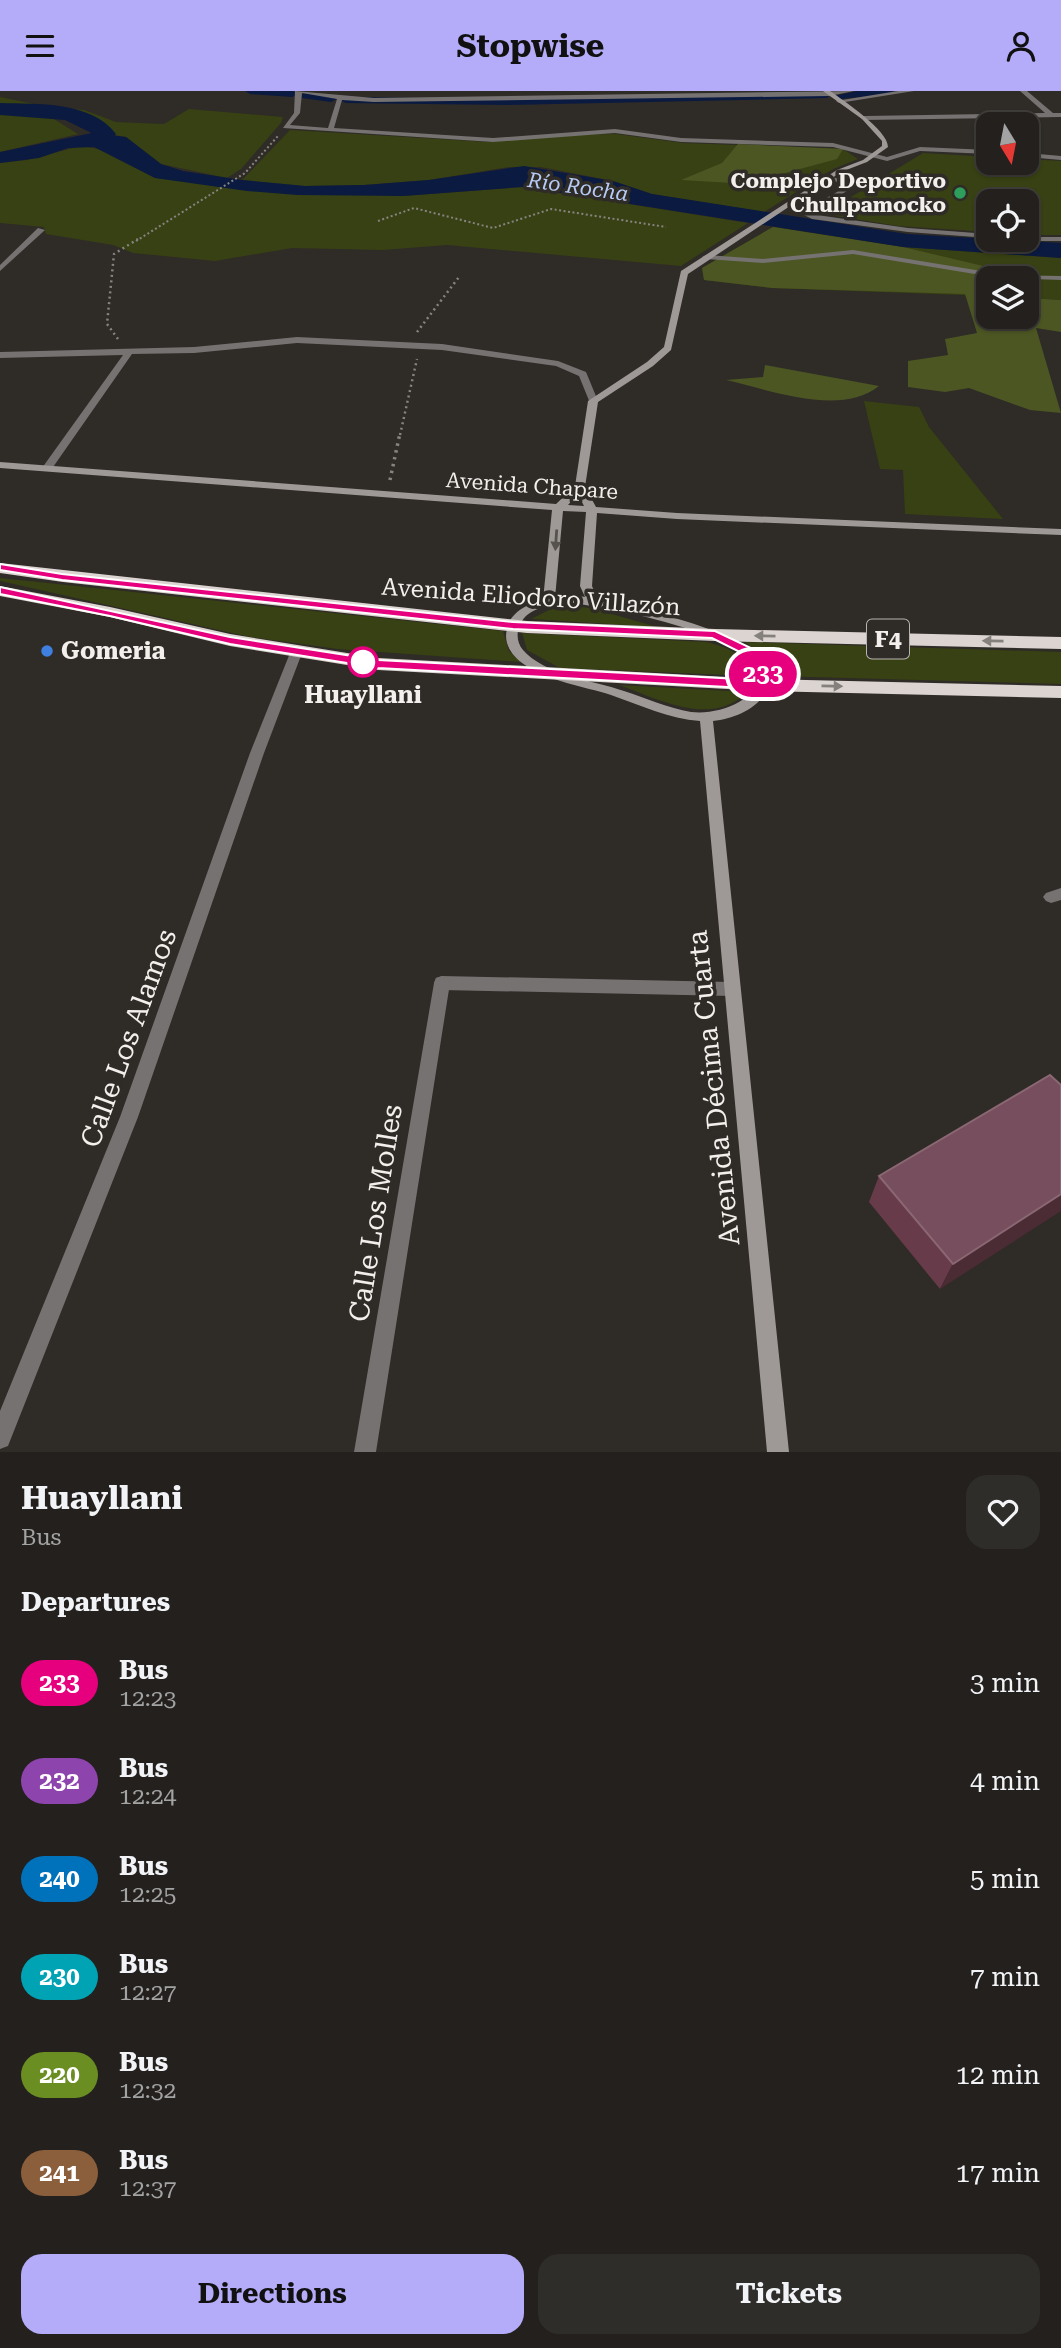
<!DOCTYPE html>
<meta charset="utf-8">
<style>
:root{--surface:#23201d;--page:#2f2d2a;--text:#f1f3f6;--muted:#a3a3a4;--line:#403e3b;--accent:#b4acf9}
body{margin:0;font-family:"Roboto Serif",serif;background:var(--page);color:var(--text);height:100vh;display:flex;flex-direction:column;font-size:26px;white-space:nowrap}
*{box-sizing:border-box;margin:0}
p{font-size:23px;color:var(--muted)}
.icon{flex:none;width:38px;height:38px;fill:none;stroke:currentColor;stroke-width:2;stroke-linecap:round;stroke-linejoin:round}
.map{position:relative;height:1361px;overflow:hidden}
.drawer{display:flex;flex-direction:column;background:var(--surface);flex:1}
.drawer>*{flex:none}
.badge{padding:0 14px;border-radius:23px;font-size:24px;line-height:46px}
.needle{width:46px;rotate:170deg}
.buttons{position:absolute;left:976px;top:21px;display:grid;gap:14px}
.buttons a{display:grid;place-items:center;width:63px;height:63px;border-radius:14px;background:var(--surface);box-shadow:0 2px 5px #0004,0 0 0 2px var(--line);font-size:35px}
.map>.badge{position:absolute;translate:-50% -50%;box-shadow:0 0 0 4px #fff}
h2{padding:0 21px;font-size:26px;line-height:63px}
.round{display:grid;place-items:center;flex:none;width:74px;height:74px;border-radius:21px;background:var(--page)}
.summary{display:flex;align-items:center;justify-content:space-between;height:119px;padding:0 21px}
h1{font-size:33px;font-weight:700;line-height:52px}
.button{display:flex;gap:14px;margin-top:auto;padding:14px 21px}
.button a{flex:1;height:80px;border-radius:21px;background:var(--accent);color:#111;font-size:28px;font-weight:700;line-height:80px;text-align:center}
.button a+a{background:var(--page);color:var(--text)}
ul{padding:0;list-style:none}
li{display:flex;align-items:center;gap:21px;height:98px;padding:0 21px}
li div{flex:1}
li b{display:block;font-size:26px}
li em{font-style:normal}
li .badge{min-width:77px;font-weight:700;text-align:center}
header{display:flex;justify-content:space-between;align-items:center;height:91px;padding:0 21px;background:var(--accent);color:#111;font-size:32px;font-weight:700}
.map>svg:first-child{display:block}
</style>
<header><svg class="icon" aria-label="menu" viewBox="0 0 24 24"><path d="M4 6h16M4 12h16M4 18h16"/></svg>Stopwise<svg class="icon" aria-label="person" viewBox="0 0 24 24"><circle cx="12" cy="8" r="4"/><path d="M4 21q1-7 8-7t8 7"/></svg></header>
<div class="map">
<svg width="1061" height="1361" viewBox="0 0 1061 1361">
<rect width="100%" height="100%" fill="#2f2b27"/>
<path fill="#384113" d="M0 6 48 16 84 19 116 31 164 33 189 18 283 26 281 32 241 78 227 87 161 73 126 46 110 43 101 30 77 22 0 16Z
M0 20 49 25 78 43 0 61Z
M290 39 488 51 568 44 616 43 683 52 843 58 858 68 833 78 764 121 652 103 613 90 541 76H509L429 89 364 94 305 95 242 89Z
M81 55 104 59 155 87 199 92 403 105 522 96 748 132 681 175 447 154 383 159 292 157 215 170 133 162 113 154 46 143 44 136 0 132V72L27 69Z
M923 62 989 66V72H1027V68L1061 70V144H1027V110H989V141L898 135 823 123Z
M773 136 903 156 1061 167V209L1027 207V187H989V205L772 197 704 189 702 177Z
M864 310 919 316 929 336 1003 428 905 423 903 379 880 378Z
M0 487 503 540 509 560 521 571 338 558 250 546 0 490Z
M570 515 591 517 657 536 531 528 553 517Z
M522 542 706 551C724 555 750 564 752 585L560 577 527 559Z
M745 551 1061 561V593L774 585 764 566Z
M619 594 747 601C712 637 658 608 619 594Z"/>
<path fill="#4c5623" d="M738 53 843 58 837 68 759 89 732 92 681 89 722 72Z
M773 136 903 156 1000 179 996 187H989V226H1027V207L1061 209V241L1036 237 1061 322 1030 319 969 297 945 301 908 296V270L948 264 945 248 977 242 965 203 772 197 704 189 702 177Z
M765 274 879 295C840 326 771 299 726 289L763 286Z"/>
<path fill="#0a1a40" d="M92 42 126 46 161 73 183 80 242 89 305 95 364 94 429 89 524 75 613 90 652 103 907 143 1061 152V167L903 156 522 96 403 105 297 104 247 100 155 87 94 56 68 57 39 67 0 72V61Z"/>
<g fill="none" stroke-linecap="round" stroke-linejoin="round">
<path fill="#0a1a40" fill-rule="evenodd" d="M245 0H293L298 3 292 6 250 3Z
M857 0H894L889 3 840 8 834 5Z
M306 2 331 5 337 8 331 11 302 7V3Z
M823 2 829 5 827 7 509 14 346 12 340 9 346 6 509 8Z"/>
<path fill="#0a1a40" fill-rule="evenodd" d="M0 12C36 13 92 10 116 43L113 47 106 49 65 29 0 24Z"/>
<path stroke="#878480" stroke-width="2" stroke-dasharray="2 2.5" stroke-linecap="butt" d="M378 130 414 117 493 137 551 118 666 136
M136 150 245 82 278 45"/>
<path stroke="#878480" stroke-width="2.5" stroke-dasharray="2 3.5" stroke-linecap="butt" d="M417 241 459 186
M118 248 107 233 114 163 138 148
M400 344 417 268"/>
<path stroke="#878480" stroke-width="3.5" stroke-dasharray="2.5 4.5" stroke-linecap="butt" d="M390 389 400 342"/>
<path fill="#757271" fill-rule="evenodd" d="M828 85 858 93 812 122 817 124 908 137 989 143V147L908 141 812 128 804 124V120L849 94 826 88Z
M1027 146H1061V150H1024L1027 149Z
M853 159 1006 184 1061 185V189L999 187 853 163 763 172 706 168 702 166 706 164 763 168Z
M442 885 731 891 737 893 739 898 737 903 731 905 442 899 436 897 434 892 436 887Z"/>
<path fill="#757271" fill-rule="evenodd" d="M295 0 374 7 854 0 829 5 374 11 342 9 334 37 493 47 615 38 681 47 833 52 887 66 920 56 989 59V63L920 60 887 70 833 56 681 51 615 42 493 51 283 37 294 22ZM302 2 337 8 328 37 290 34 300 22Z
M898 0H914L839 12 836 10Z
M1020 0H1027L1053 22H1061V26L864 29 861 27 864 25 1045 22Z
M1027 62 1061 65V69L1027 66Z
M38 137 45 139 0 180V174Z
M297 246 442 253 558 270 586 281 598 310 590 312 579 285 556 275 442 259 297 252 194 262 132 263 51 379 47 380 42 377 123 264 0 267V261L194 256Z
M296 558 302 562 264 662 138 1026 8 1355 0 1358V1320L120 1026 250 662 290 562Z
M1061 797V809L1051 812 1046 810 1043 806 1046 802Z
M442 885 448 887 450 892 376 1361H354L434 892 436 887Z"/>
<path fill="#9e9997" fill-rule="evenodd" d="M823 0H830C844 10 888 39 888 56L867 71 841 81 688 183 671 259 653 275 598 311 585 396 596 416 677 422 1061 438V444L677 428 597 422 592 495 598 509C629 515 804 548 764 604 753 620 732 628 713 630L789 1361H767L700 630C669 628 640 614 611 604 583 595 550 591 525 574 512 565 503 553 507 538 510 521 528 513 543 509L552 419 0 377V371L556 413 575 395 588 310 647 271 664 256 681 180 837 79 863 69 882 55V50L862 28ZM578 403 584 415 568 414ZM563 420 586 421 580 495 585 506 573 504 555 507ZM573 512C624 520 687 532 732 557 791 589 734 626 691 621 668 617 646 607 624 600 595 590 543 583 523 559 517 552 516 542 520 534 527 515 556 513 573 512Z"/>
<path fill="#dbd4d1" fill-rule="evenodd" d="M0 472 527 530 715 538 1061 546V558L715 550 527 542 63 491 0 482Z
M0 495 110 516 230 543 378 567 764 588 1061 595V607L764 600 378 579 230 555 110 526 0 505Z"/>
</g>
<path fill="#683b4b" d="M1050 984 940 1198 869 1111 879 1085Z"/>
<path fill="#4b2c35" d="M1061 1103V1120L940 1198 953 1173Z"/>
<path fill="#774e5d" stroke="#8a6773" stroke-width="2" d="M1050 984 1061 994V1103L953 1173 879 1085Z"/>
<defs><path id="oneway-solid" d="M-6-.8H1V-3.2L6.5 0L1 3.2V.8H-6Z" transform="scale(1.75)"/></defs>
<use fill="#56524e" href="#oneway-solid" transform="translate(556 449) rotate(94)"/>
<g fill="#85807c">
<use href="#oneway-solid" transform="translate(765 545) rotate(-179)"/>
<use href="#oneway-solid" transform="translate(993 550) rotate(-179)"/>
<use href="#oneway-solid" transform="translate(832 595) rotate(1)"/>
</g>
<path fill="#e6007e" stroke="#fff" stroke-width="2" d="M0 473 62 483 513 531 715 540 753 558 769 582 770 594 764 598 378 577 230 553 110 525 0 503V496L230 546 378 569 757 589V582L744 563 712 547 513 538 62 489 0 479Z"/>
<circle fill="#2e9e5b" stroke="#2f2b27" stroke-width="2.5" cx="960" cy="102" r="7"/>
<circle fill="#3f7fe0" stroke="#2f2b27" stroke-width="2.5" cx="47" cy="560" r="7"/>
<circle fill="#fff" stroke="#e6007e" stroke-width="3.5" cx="363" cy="571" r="14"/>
<g text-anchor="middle" stroke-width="7" stroke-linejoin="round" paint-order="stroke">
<g font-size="21" font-weight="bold" fill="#f2efed" stroke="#2f2b27" text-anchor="end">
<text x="946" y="97">Complejo Deportivo<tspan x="946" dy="24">Chullpamocko</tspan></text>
</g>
<g font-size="21" font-style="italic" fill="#b5caf4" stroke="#2f2b27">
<text transform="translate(578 96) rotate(8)" y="7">Río Rocha</text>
</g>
<g font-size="21" fill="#f2efed" stroke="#2f2b27">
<text transform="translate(532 395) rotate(4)" y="7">Avenida Chapare</text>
</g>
<rect fill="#2f2b27" stroke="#b8b4b2" stroke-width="2" x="867" y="528.5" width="42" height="39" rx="5"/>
<g font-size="23" font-weight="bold" fill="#f2efed">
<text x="888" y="556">F4</text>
</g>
<g font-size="24" fill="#f2efed" stroke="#2f2b27">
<text transform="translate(531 506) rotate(4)" y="8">Avenida Eliodoro Villazón</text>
</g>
<g font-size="24" font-weight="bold" fill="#f2efed" stroke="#2f2b27" text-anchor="start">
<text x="61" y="568">Gomeria</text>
</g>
<g font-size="24" font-weight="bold" fill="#f2efed" stroke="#2f2b27">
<text x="363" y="612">Huayllani</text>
</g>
<g font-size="28" fill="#f2efed" stroke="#2f2b27">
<text transform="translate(128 947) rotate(-70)" y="10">Calle Los Alamos</text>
<text transform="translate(713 997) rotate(-96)" y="10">Avenida Décima Cuarta</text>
<text transform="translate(375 1122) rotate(-81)" y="10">Calle Los Molles</text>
</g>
</g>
</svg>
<div class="buttons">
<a><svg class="needle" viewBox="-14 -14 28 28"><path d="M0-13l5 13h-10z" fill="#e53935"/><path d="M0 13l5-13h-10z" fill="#a3a3a4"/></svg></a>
<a><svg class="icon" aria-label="locate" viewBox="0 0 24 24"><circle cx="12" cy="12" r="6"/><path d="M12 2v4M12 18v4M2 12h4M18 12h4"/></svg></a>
<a><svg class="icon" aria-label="layers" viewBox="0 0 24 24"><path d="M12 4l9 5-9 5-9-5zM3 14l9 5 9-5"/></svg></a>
</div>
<b class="badge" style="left:763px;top:583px;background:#e6007e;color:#fff">233</b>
</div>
<section class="drawer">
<div class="summary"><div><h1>Huayllani</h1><p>Bus</p></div><a class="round"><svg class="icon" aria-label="heart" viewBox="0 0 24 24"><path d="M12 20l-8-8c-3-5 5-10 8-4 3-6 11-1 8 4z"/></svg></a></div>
<h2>Departures</h2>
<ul>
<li><span class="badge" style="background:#e6007e;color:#fff">233</span><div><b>Bus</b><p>12:23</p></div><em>3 min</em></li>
<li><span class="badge" style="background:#8e44ad;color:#fff">232</span><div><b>Bus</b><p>12:24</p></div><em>4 min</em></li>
<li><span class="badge" style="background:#0072bc;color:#fff">240</span><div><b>Bus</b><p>12:25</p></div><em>5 min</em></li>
<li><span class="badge" style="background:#00a3b4;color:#fff">230</span><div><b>Bus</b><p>12:27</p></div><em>7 min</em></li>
<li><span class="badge" style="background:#6b8e23;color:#fff">220</span><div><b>Bus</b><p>12:32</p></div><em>12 min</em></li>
<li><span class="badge" style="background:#8b5e3c;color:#fff">241</span><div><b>Bus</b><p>12:37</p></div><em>17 min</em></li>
</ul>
<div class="button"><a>Directions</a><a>Tickets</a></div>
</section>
